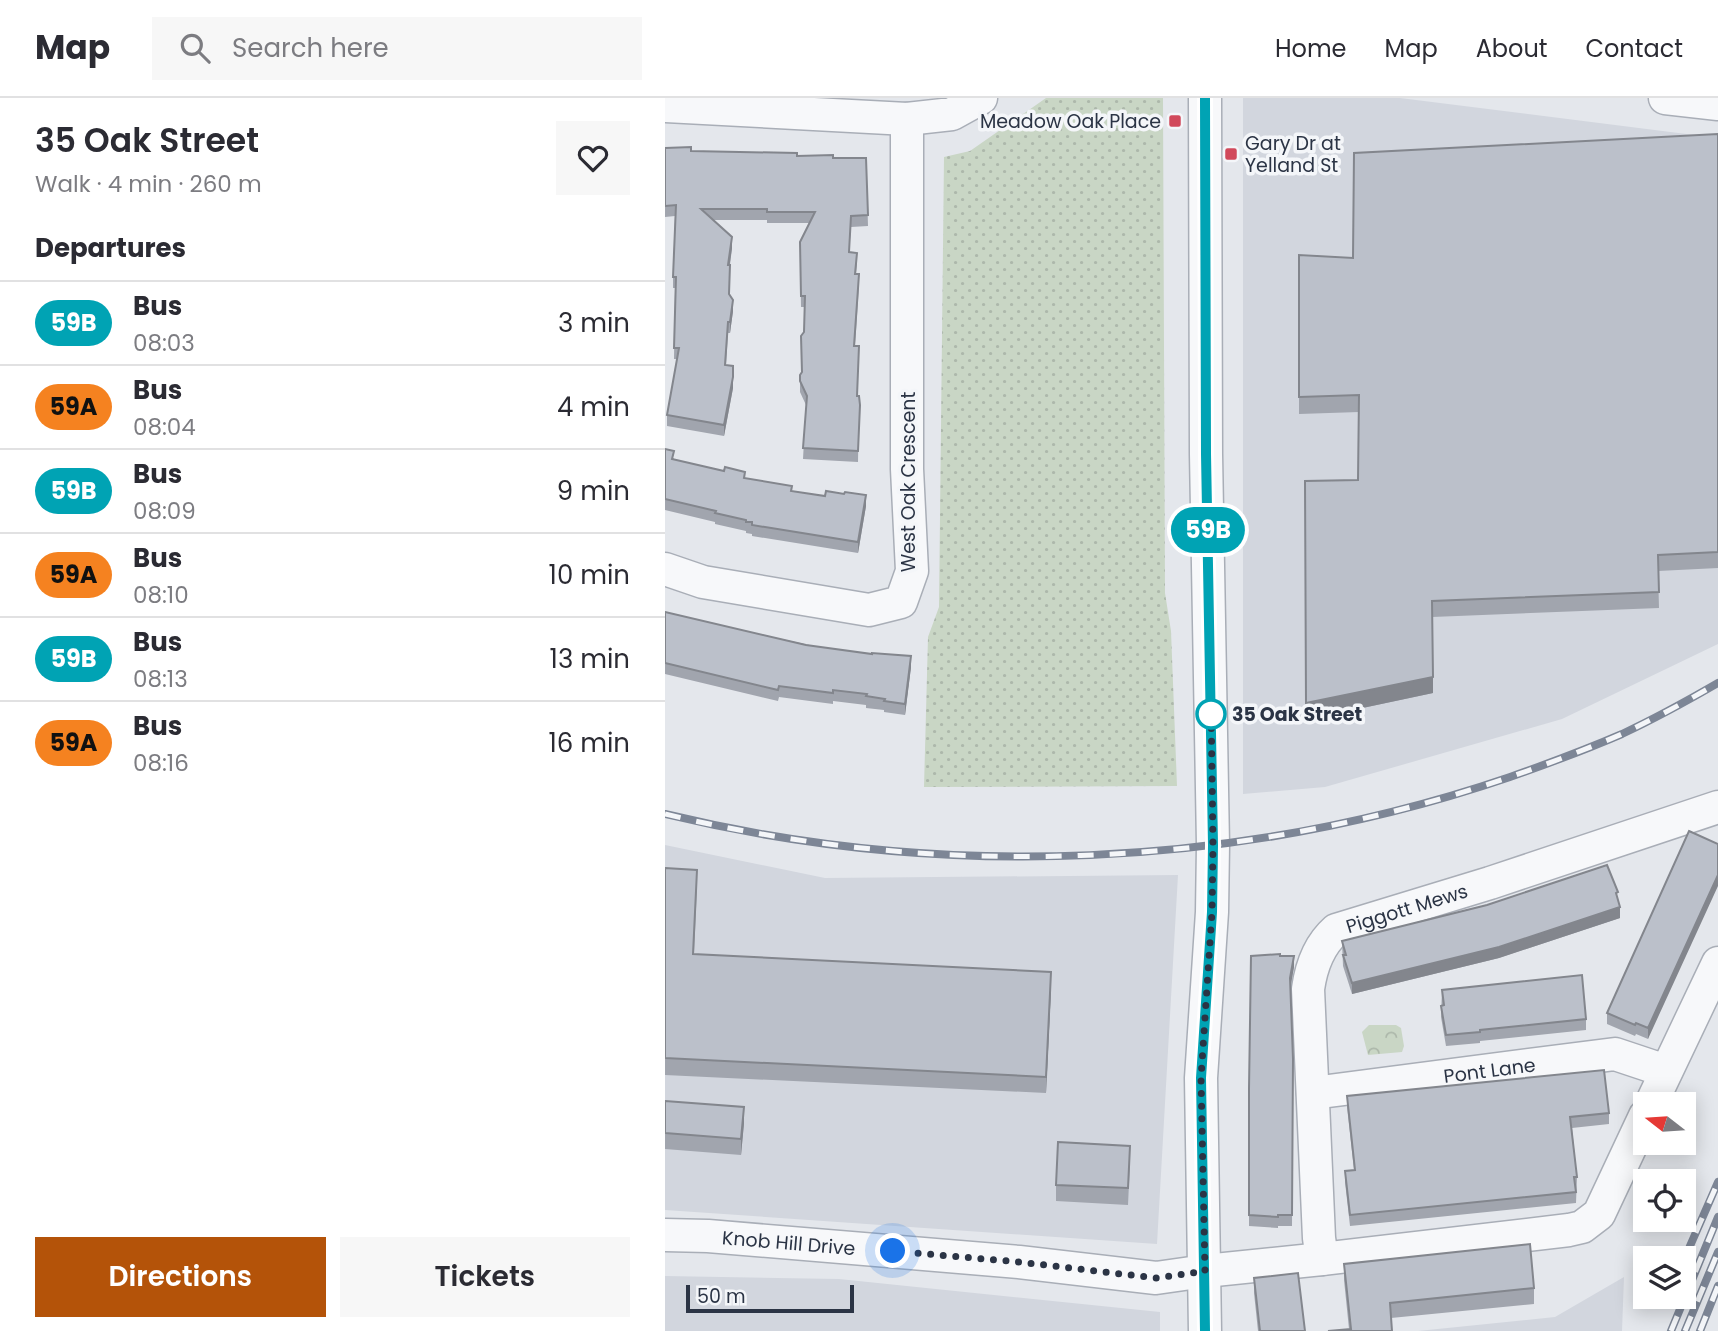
<!DOCTYPE html>
<meta charset="utf-8">
<style>
:root{--surface:#fff;--page:#f7f7f7;--text:#2b2b33;--muted:#7c7c81;--line:#e1e1e2;--accent:#b45309}
body{margin:0;font-family:Poppins,sans-serif;background:var(--page);color:var(--text);height:100vh;display:flex;flex-direction:column;font-size:26px;white-space:nowrap}
*{box-sizing:border-box;margin:0}
p{font-size:23px;color:var(--muted)}
.icon{flex:none;width:38px;height:38px;fill:none;stroke:currentColor;stroke-width:2;stroke-linecap:round;stroke-linejoin:round}
.map{position:relative;flex:1;overflow:hidden}
.panel{display:flex;flex-direction:column;background:var(--surface);width:665px}
.panel>*{flex:none}
.badge{padding:0 14px;border-radius:23px;font-size:24px;line-height:46px}
.needle{width:46px;rotate:287deg}
.fabs{position:absolute;left:968px;top:994px;display:grid;gap:14px}
.fabs a{display:grid;place-items:center;width:63px;height:63px;border-radius:0px;background:var(--surface);box-shadow:0 4px 18px #0003;font-size:35px}
.scale{position:absolute;left:21px;bottom:18px;width:168px;box-sizing:border-box;padding-left:7px;border:4px solid #2b3445;border-top:0;font-size:19px;line-height:24px;white-space:nowrap;color:#2b3445;-webkit-text-stroke:5px #f4f6f9;paint-order:stroke}
.you{position:absolute;width:35px;height:35px;margin:-18px;border:5px solid #fff;border-radius:50%;background:#1a73e8;box-shadow:0 0 0 10px #1a73e833}
.map>.badge{position:absolute;translate:-50% -50%;box-shadow:0 0 0 4px #fff}
h2{padding:0 35px;font-size:26px;line-height:63px}
.round{display:grid;place-items:center;flex:none;width:74px;height:74px;border-radius:0px;background:var(--page)}
.overview{display:flex;align-items:center;justify-content:space-between;height:119px;padding:0 35px}
h1{font-size:33px;font-weight:600;line-height:52px}
.action{display:flex;gap:14px;margin-top:auto;padding:14px 35px}
.action a{flex:1;height:80px;border-radius:0px;background:var(--accent);color:#fff;font-size:28px;font-weight:600;line-height:80px;text-align:center}
.action a+a{background:var(--page);color:var(--text)}
ul{padding:0;list-style:none}
li{display:flex;align-items:center;gap:21px;height:84px;padding:0 35px;border-top:2px solid var(--line)}
li div{flex:1}
li b{display:block;font-size:26px}
li em{font-style:normal}
li .badge{min-width:77px;font-weight:700;text-align:center}
header{display:flex;align-items:center;gap:42px;box-sizing:border-box;height:98px;padding:0 35px;background:var(--surface);border-bottom:2px solid var(--line)}
header strong{font-size:33px}
nav{display:flex;gap:38px;margin-inline-start:auto;font-size:24px}
.search{width:490px;height:63px;background:var(--page);display:flex;align-items:center;gap:18px;box-sizing:border-box;padding:0 24px;border-radius:0px;color:var(--muted);font-size:26px}
main{display:flex;flex:1;min-height:0}
.map>svg:first-child{display:block}
</style>
<header>
<strong>Map</strong>
<div class="search"><svg class="icon" aria-label="search" viewBox="0 0 24 24"><circle cx="10" cy="10" r="6"/><path d="M15 15l6 6"/></svg>Search here</div>
<nav><a>Home</a><a>Map</a><a>About</a><a>Contact</a></nav>
</header>
<main>
<section class="panel">
<div class="overview"><div><h1>35 Oak Street</h1><p>Walk · 4 min · 260 m</p></div><a class="round"><svg class="icon" aria-label="heart" viewBox="0 0 24 24"><path d="M12 20l-8-8c-3-5 5-10 8-4 3-6 11-1 8 4z"/></svg></a></div>
<h2>Departures</h2>
<ul>
<li><span class="badge" style="background:#00a3b4;color:#fff">59B</span><div><b>Bus</b><p>08:03</p></div><em>3 min</em></li>
<li><span class="badge" style="background:#f58220;color:#111">59A</span><div><b>Bus</b><p>08:04</p></div><em>4 min</em></li>
<li><span class="badge" style="background:#00a3b4;color:#fff">59B</span><div><b>Bus</b><p>08:09</p></div><em>9 min</em></li>
<li><span class="badge" style="background:#f58220;color:#111">59A</span><div><b>Bus</b><p>08:10</p></div><em>10 min</em></li>
<li><span class="badge" style="background:#00a3b4;color:#fff">59B</span><div><b>Bus</b><p>08:13</p></div><em>13 min</em></li>
<li><span class="badge" style="background:#f58220;color:#111">59A</span><div><b>Bus</b><p>08:16</p></div><em>16 min</em></li>
</ul>
<div class="action"><a>Directions</a><a>Tickets</a></div>
</section>
<div class="map">
<svg width="1053" height="1233" viewBox="0 0 1053 1233">
<defs>
<pattern id="grass-dots" width="8" height="8" patternUnits="userSpaceOnUse" patternTransform="scale(1.75)"><rect width="8" height="8" fill="#c9d6c5"/><path d="M2 2h.1M6 6h.1" fill="none" stroke="#adb8ab" stroke-width="1.8" stroke-linecap="round"/></pattern>
<pattern id="park-crowns" width="20" height="18" patternUnits="userSpaceOnUse" patternTransform="scale(1.75)"><rect width="20" height="18" fill="#c9d6c5"/><path d="M2 6a3 3 0 1 1 6 0M12 15a3 3 0 1 1 6 0" fill="none" stroke="#adb8ab"/></pattern>
</defs>
<rect width="100%" height="100%" fill="#e4e7ec"/>
<path fill="#d2d6de" d="M578 0H735L1053 40V546L897 621 660 689 578 696Z
M0 747 160 780 513 777 492 1146 0 1112Z
M0 1178 174 1181 495 1214V1233H0Z
M959 1179 957 1233H753L890 1219Z"/>
<path fill="url(#grass-dots)" d="M381 0H498L500 495 506 533 512 688 259 689 263 539 274 509 279 59 305 53Z"/>
<path fill="url(#park-crowns)" d="M704 927H731L736 930 739 948 737 954 703 957 697 934Z"/>
<g fill="none" stroke-linecap="round" stroke-linejoin="round">
<g stroke="#a9aeb7" stroke-width="35">
<g id="minor">
<path d="M540 0 541 356 548 747 547 814 536 980 540 1233"/>
<path d="M1000 0 1053 6"/>
<path d="M0 8 242 21 287 16 316 0"/>
<path d="M0 471 38 484 204 512 236 504 247 473 242 371V21"/>
<path id="s1" d="M648 995 950 956 1001 973"/>
<path d="M986 1006 1053 865"/>
<path id="s2" d="M0 1137 43 1138 354 1164 491 1180 540 1173 657 1161 904 1132 917 1129 934 1116 980 1018"/>
<path id="s3" d="M657 1161 654 1140 643 891C646 870 654 847 671 832L825 785 1053 709"/>
</g>
</g>
<use href="#minor" stroke="#f7f8fa" stroke-width="32"/>
<g stroke="#7d8696" stroke-width="8">
<path id="rail" d="M0 716C277 783 575 771 845 679 882 666 920 652 957 636 989 621 1022 603 1053 585
M1018 1164 1053 1084
M1006 1233 1053 1119
M1020 1233 1053 1154
M1035 1233 1053 1188"/>
</g>
<use href="#rail" stroke="#f4f6f9" stroke-width="5" stroke-dasharray="16" stroke-linecap="butt"/>
</g>
<path fill="#a1a5ae" d="M1053 36V470L993 473 994 510 767 519 768 595 641 622 640 383 693 382 694 314 634 316V157L688 160Z
M0 50 26 53 168 60H201L203 128 186 129 184 154 192 166 191 176 194 187 190 248 192 298H194L193 364 138 361 141 307 135 294V277L137 275 140 209H136L135 144 145 125H102V122H48L67 150 65 167V196L68 213 65 235H63L61 267 68 268V290L59 338 2 328V317L12 261H9L10 190H8V179L10 118 0 119Z
M0 351 9 361 127 393 160 398 201 408 193 455 87 438V436L81 435V433L50 426V424L0 412Z
M0 514 11 518 246 569 240 617 219 614V612L201 610V607L168 603V606L114 599 113 603 0 576Z
M1024 733 983 941 971 936 970 938 942 926V915Z
M0 770 32 788 29 856 386 891 381 995 0 977Z
M953 802 955 820 834 860 687 896 678 868 677 843Z
M615 858 629 869 625 889 628 961 627 1128H613V1130L584 1128V991Z
M777 892 921 921V932L815 943V945L781 948 776 919Z
M682 998 944 1015V1026L907 1030 912 1079 911 1105 685 1128 680 1084V1073L689 1072 682 1009Z
M0 1003 79 1025 76 1057 0 1051Z
M465 1064 463 1107 391 1103V1087Z
M679 1166 869 1190V1206L726 1220 684 1231 679 1182Z
M589 1180 640 1233H593L589 1195Z"/>
<path fill="#83868d" d="M67 139V150L63 178V167Z
M68 202V213L65 235V224Z
M68 279V290L59 338V327Z
M201 397V408L193 455V444Z
M246 558V569L240 617V606Z
M768 579V595L641 622V605Z
M1053 777V788L983 941V930Z
M955 809V820L834 860 687 896V885Z
M629 858V869L625 892V880Z
M386 874V891L381 995V979Z
M79 1009V1025L76 1057V1041Z"/>
<path fill="#bbc0ca" stroke="#83868d" stroke-width="2" d="M1053 36V454L993 457 994 494 767 503 768 579 641 605 640 383 693 382 694 297 634 299V157L688 160 689 55Z
M26 49V53L132 55V58L168 57V60H201L203 117 186 118 184 154 192 155 190 176H194L189 248H194L192 298H194L195 307 193 353 138 350 142 298 135 283V277L137 274 136 238 139 234 140 198H136L135 144 150 114H102V111H36L67 139 63 167H65L64 196 68 202 65 224H63L60 267 68 268V279L59 327 2 317 14 250H9L11 179H8L11 107 0 108V50Z
M0 351 9 353 7 361 59 373 60 369 80 374 79 380 127 388 126 393 160 398 161 393 179 396 180 394 201 397 193 444 87 427V424H81V422L50 415 51 413 0 401Z
M0 514 141 547 207 556V555L246 558 240 606 219 603 220 601 201 598 202 596 168 592V595L114 588 113 592 0 565Z
M1024 733 1053 746V777L983 930 971 925 970 927 942 915Z
M942 767 953 794 951 795 955 809 834 849 687 885 678 857H681L677 843 822 807Z
M0 770 32 772 28 856 386 874 381 979 0 960Z
M615 856V858H629L625 880 628 961 627 1117H613V1119L584 1117V991L586 858Z
M917 877 921 921 815 932V934L781 937 776 908 779 907 777 892Z
M939 972 944 1015 905 1019 912 1079H909L911 1094 685 1117 680 1073 690 1072 682 998Z
M0 1003 79 1009 76 1041 0 1035Z
M393 1044 465 1048 463 1090 391 1087Z
M865 1146 869 1190 725 1205 727 1233H663L686 1231 679 1166Z
M633 1175 640 1233H595L589 1180Z"/>
<g fill="none" stroke-linecap="round" stroke-linejoin="round">
<g stroke="#fff" stroke-width="16">
<path id="line" d="M540 0 541 356 548 747 547 814 536 980 540 1233"/>
</g>
<use href="#line" stroke="#00a3b4" stroke-width="10"/>
<path stroke="#2b3445" stroke-width="7" stroke-dasharray="0 12.6" d="M228 1153 354 1164 491 1180 540 1173 536 980 547 814 548 747 546 606V616"/>
</g>
<g fill="#d1495b" stroke="#f4f6f9" stroke-width="2.5">
<rect x="503" y="16" width="14" height="14" rx="3.5"/>
<rect x="559" y="49" width="14" height="14" rx="3.5"/>
</g>
<circle fill="#fff" stroke="#00a3b4" stroke-width="3.5" cx="546" cy="616" r="14"/>
<g text-anchor="middle" stroke-width="7" stroke-linejoin="round" paint-order="stroke">
<g font-size="19" fill="#2b3445" stroke="#f4f6f9" text-anchor="end">
<text x="496" y="30">Meadow Oak Place</text>
<text x="580" y="52" text-anchor="start">Gary Dr at<tspan x="580" dy="22">Yelland St</tspan></text>
</g>
<g font-size="19" fill="#2b3445" stroke="#f4f6f9">
<text transform="translate(243 384) rotate(-90)" y="7">West Oak Crescent</text>
<text dy="7" stroke="none"><textPath href="#s3" startOffset="411">Piggott Mews</textPath></text>
<text dy="7" stroke="none"><textPath href="#s1" startOffset="178">Pont Lane</textPath></text>
<text dy="7" stroke="none"><textPath href="#s2" startOffset="124">Knob Hill Drive</textPath></text>
</g>
<g font-size="19" font-weight="bold" fill="#2b3445" stroke="#f4f6f9" text-anchor="start">
<text x="567" y="623">35 Oak Street</text>
</g>
</g>
</svg>
<div class="fabs">
<a><svg class="needle" viewBox="-14 -14 28 28"><path d="M0-13l5 13h-10z" fill="#e53935"/><path d="M0 13l5-13h-10z" fill="#7c7c81"/></svg></a>
<a><svg class="icon" aria-label="locate" viewBox="0 0 24 24"><circle cx="12" cy="12" r="6"/><path d="M12 2v4M12 18v4M2 12h4M18 12h4"/></svg></a>
<a><svg class="icon" aria-label="layers" viewBox="0 0 24 24"><path d="M12 4l9 5-9 5-9-5zM3 14l9 5 9-5"/></svg></a>
</div>
<div class="scale">50 m</div>
<div class="you" style="left:228px;top:1153px"></div>
<b class="badge" style="left:543px;top:432px;background:#00a3b4;color:#fff">59B</b>
</div>
</main>
